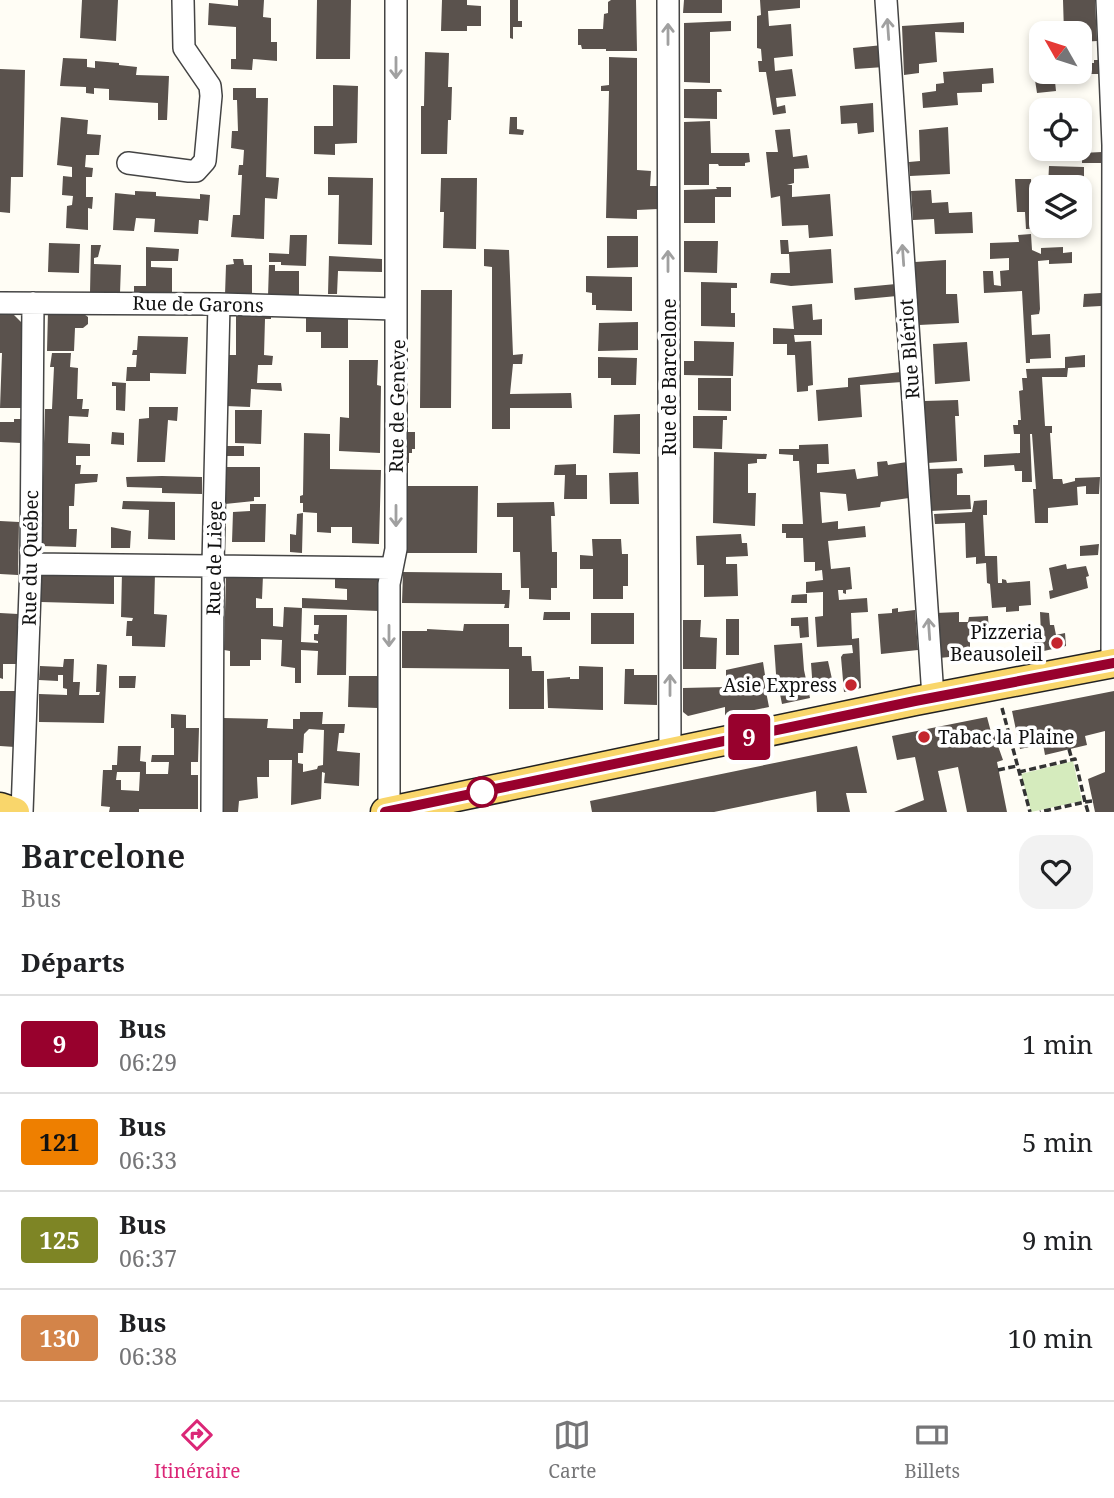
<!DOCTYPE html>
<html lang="fr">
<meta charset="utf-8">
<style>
:root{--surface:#fff;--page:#f2f2f2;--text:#202124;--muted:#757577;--line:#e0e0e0;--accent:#db2777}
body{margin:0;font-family:"Noto Serif",serif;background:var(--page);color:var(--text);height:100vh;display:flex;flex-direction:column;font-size:26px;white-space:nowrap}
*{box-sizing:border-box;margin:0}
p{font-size:23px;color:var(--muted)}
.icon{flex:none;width:38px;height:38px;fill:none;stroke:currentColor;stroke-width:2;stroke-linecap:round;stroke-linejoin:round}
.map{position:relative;height:812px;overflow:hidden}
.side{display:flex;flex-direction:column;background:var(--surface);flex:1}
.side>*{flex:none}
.badge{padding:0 14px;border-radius:5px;font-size:24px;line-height:46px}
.needle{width:46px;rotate:309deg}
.tools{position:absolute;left:1029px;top:21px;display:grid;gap:14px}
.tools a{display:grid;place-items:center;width:63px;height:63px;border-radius:14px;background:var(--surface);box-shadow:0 4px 10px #0003;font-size:35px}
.map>.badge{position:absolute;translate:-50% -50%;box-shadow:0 0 0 4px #fff}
h2{padding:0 21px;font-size:26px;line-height:63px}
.round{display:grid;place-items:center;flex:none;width:74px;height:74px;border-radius:21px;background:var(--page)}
.summary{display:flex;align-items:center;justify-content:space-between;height:119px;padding:0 21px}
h1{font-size:33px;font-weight:600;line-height:52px}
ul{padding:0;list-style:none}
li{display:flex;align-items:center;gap:21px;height:98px;padding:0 21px;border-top:2px solid var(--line)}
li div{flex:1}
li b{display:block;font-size:26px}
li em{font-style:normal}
li .badge{min-width:77px;font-weight:700;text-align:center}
.tabs{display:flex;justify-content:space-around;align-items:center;height:98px;border-top:2px solid var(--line);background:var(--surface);font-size:19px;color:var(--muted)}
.tabs a{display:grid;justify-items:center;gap:4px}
.tabs .selected{color:var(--accent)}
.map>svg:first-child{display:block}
</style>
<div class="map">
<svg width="1114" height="812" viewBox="0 0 1114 812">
<rect width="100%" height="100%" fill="#fffdf5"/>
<path fill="#d5ebbd" d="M1073 761 1082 801 1031 812 1021 774Z"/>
<path fill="#5a524d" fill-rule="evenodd" d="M82 0H118L116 41 80 38Z
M238 0H264L263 17 271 18V42H277V61L253 59 252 70 231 69V59H236V27L208 25 209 3 238 6Z
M317 0H351L350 59H316Z
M442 0H467V5L481 6V26H467V31H441Z
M510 0H518V21H522V27H513V39L510 38Z
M611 0H636L637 51H606V49H582L581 45H578V29H603L604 14 608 13V2Z
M684 0H722V13H683Z
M760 0H800V8L768 11 769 26 791 24 793 56 774 58 775 71 792 69 796 96 776 98 777 107 785 105 786 113 773 115 766 72H759L758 61H762L761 49 757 48V16L761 15Z
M1063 0H1095L1097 41 1080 42V33H1064Z
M731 21V31L710 32V83L684 82V23Z
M964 22V33L935 32 937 62 919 64V73L904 75 902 26Z
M1037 40 1039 49H1041V72H1054L1056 91 1037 93 1029 41Z
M883 45 884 67 855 69 853 48Z
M425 52 449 53 448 87H452L451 120H448L447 154H421V106H424Z
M609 57 637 58V170L651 171 650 186H658V209L637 210V219L606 218 609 91H601V86L609 85Z
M63 58 87 59V67L95 68V61L119 63V65L137 67 136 75 169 76 167 120H158V103L109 100V89L94 88V94L86 93V87L60 86Z
M1094 60H1098L1099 74H1090V69H1084V63H1094Z
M993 68 994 83 982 84V92L957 93 958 105 923 108 922 93 936 91V84L944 83 943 72Z
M0 69 25 70 23 177H11L10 213 0 212Z
M333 85 358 86 357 143 335 144V155L314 154V126H333Z
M233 88H256V98H268L266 177 279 178 277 199 265 198 264 239 231 237 233 215H240L242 175H238L239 165H243L244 150 231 148 232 131H238L237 100H233Z
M684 89H721L722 92H717V119L684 118Z
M873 103 874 132 858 134 857 123 841 124 840 106Z
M1073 103 1074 110H1040V105Z
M61 117 88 120 87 134 101 135 99 155H86L85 167 93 168 92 177H86V197H93L92 209 88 208V230L66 228 67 206 72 205 73 196 62 195 63 176 72 177V167L57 165Z
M510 117H517V129L524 130 523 135 509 134Z
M710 121 711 153H749L750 162 745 163V166H719L718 164H709V185H684V122Z
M948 127 950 174 910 176 909 162 920 161 919 130Z
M790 129 793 157 807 155 809 168 794 169V183L787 185H792V197L830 194 833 236 809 238 808 225 782 226 780 196 771 198 766 152H778L775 130Z
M1102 152 1103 163H1082V153Z
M1049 166 1084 167V197H1080V187H1048Z
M328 177 373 178 372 245 338 244 339 195H328Z
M441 178H477L476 249 443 248 444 212H440Z
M1015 179H1031L1033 206 1041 205V226H1054V228L1026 229 1025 212H1017Z
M716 187H731V197H715V223H684V190L717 189Z
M931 190 932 203 948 202 949 213 972 212 973 233 935 234 934 219 913 220 911 191Z
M135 191 156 192V196L200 199V194L210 195 208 221 199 220 198 234 154 232 155 219 136 218 134 231 113 230 115 193 135 195Z
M1031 234 1032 250 1041 254V248L1063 247V253L1072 252V263L1049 264V260L1038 261 1040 309 1039 314 1031 315 1032 335 1050 334 1051 358 1030 359V363H1026L1022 291 984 293 983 271H993L994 285 1001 286 1000 271 1009 270V258L990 259V243L1019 242 1018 235Z
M290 235H307L306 266 281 265V262H269V253L289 254Z
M607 236H638V267L607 268Z
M780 240H788L789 252 831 249 833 283 791 286 770 283 771 273H790L789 254H781Z
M684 241H718L717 273 684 272Z
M49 243 80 244 79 273 48 272Z
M91 245H101L98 257 94 258V264L121 265 120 293H90Z
M146 247 179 249 178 261H151V267L172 268V294H134V286H146Z
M484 249 509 250 513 355 523 354 522 364H513L510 394 571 393 572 408H510V429H492V267L484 266Z
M329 256 382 259V272L338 271 337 294H328Z
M233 259H243L244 265H252V295H225L226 265 234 264Z
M946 260V294H957L959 323 919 325 915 262Z
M269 265H275V271H299V296H268Z
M586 276 632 277V311L596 310V305H592V293L586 292Z
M701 282 737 283V288H731V313H735V327L701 326Z
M896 284 897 296 855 300 854 288Z
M421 290H452L451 408H420Z
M1101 293V306L1083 307 1084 294Z
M812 304 813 320 822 319V335H794L795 342 811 341 813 385 808 386V391L797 392 795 355H787V344H773V328L794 329 792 306Z
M48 311 81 312 88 317V324L83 328H75L74 351H47Z
M236 314 271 315V319H265L264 355 273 356 272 365H258L257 383H281L282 391 251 389 250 407 226 406V355H236Z
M0 315H14L22 323V408H0L2 353H0Z
M306 316 348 317V348H321V332H306Z
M638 322V350L598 351 599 323Z
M138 336 188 337 186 374 150 373V381H126L127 367H136L137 355H132L133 350H137Z
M694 341 734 342 733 376 684 375V361H694Z
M967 342 970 381 935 384 933 344Z
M52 353H71L70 367 78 368 77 399H83L82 409H89L88 417 69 416 68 443 90 444V456H76V465H81L80 474H98L97 482 75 484 74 506H69V529H77L76 547 41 546 45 409H52L54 367H50Z
M1085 355V367L1068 368 1067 377H1042L1045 426H1052V433H1050L1053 479H1062L1063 484 1075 481V478L1100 477 1099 494H1086V486L1077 487 1078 505 1048 508V523H1035L1033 489H1036L1032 434H1030L1032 482H1022V471H1015L1014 465 984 467V455L1020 453V434H1014L1013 425H1018V420H1021L1019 391 1023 390 1022 378H1027L1026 369 1065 368V357Z
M598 357 637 358 636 385H611V378H598Z
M349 360H378L377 385 381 386 380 453 339 451 340 417 349 418Z
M901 372 902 382 860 385 862 417 818 421 816 390 848 387V378Z
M698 378H731V411L698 410Z
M112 382 126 383 125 411 116 410V386H112Z
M958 400 959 416H955L957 461 927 463 924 401Z
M149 407H178L177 421 168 420 165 462H137L139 419 149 418Z
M235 410H262L261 444 235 443Z
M640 414V454L613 453 614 415Z
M693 416H727V420H723L722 449 693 448Z
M14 419H21V443L0 442V422H14Z
M112 432 124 433V445L111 444Z
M405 432H415V449H412V453H409V463H404Z
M304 433 330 434V469L381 470 379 544 352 543V527H331V533L317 532V513L303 512V503H300V496L303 495Z
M828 444 829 464H817V473L855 469 857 479 878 476 877 462 887 461 888 465 907 462 909 498 881 502 880 507 848 511 846 494 820 492 822 523 838 521V529L865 526 866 537 828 541 831 569 850 567 852 589 846 590V594L843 593V590H838L839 600 867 598 868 612 851 613 852 639 859 638 861 688 844 692 841 657 843 654 853 653 852 645 817 647 815 617 823 616V592L806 593V582L823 580 822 570 815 571V562H804L803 538H786V533H782V524H803L799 461H793V455L779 454V449H799V445Z
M226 446H244V456H226Z
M714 452 767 454 766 459H757V463L748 464V493H756L755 526 713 523Z
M576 464V475H587V499H564L565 475H554L555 465Z
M226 467H260V497H254V501L225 504Z
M962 468 963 473 957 474V495H970L971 509 930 511 928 469Z
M638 472 639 504H610L609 473Z
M162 476 202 477V494L162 493V488L127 487 126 477Z
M404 486H478L477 553H403Z
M987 500V515H983L985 556H997L998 583H1002V579L1006 580 1007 583 1030 581 1031 605 1019 606V611L1006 612V607L992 608 990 584 987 583 986 563 976 564V557L966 558 965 523 935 524 934 514 972 512 974 501Z
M123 501 175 502V540L148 539 149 510 122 509Z
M554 502 555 516H551L552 552H557V588H551V600L529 599V588H521L520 552H513V517H497V503Z
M250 504H266L265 542H232L233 512 250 511Z
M303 513 302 553 290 552V534L296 535 297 514Z
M0 521 19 522 18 575 0 574Z
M111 527 131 531 130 548H111Z
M741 534 742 543H747L748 556 726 557V564H737L738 596 704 597V565H697L696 536Z
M592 539H621L622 554H628V586H623V599H593V569H580V555L593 556Z
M1099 544 1098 555 1080 556V546Z
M1066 564 1067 569 1086 566 1089 576 1086 577 1088 588 1050 599 1049 591 1053 590 1049 568Z
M41 571 114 572V604L41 602Z
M122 572 155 573 154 614 167 615 165 647 132 646V636H126L127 621H132L133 618 121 617Z
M403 572 502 573V590H510L509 608H504L505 604 402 603Z
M226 574 263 575 262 599 256 598V608H273V626L283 627 284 607 302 608 301 642 318 643V641L314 640V634H318L319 625H314V615H347L346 675H317L318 651 301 650V683H295V668L281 666 282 640 261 639V660H250V666H230V651L224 650Z
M335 576 380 578 379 611 302 608V598L347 600V589L335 588Z
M807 594V603H791L792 595Z
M898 608V612L915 610 918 650 881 654 878 614 892 613V609Z
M544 612H570V620H543Z
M959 612V622H968L969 617 988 616 989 634 970 636V655L939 658 936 613Z
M1040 612 1049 613 1050 625H1054L1056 635 1065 633 1066 646 1035 653 1034 635 1041 634Z
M0 613 18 614 17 664H3V679L0 678Z
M591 613H634V644H591Z
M808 617 809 637 800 638 799 626H791V618Z
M726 619H739V655H726Z
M683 620H701L700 637 717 638 716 669H683Z
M464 624H509V647H522V656H531L532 671H544V709H509V669L402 668V631H427V629L463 631Z
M802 643 804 670 810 698 782 704 776 674 774 645Z
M64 659H74L73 682H80L79 695H99L100 692H96L97 664 107 665 104 723 39 722V694L67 695V689L63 688V675H58V681L39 680 40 666 63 667Z
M828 661 834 688 813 691 811 663Z
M763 662 765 675 763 676 769 707 725 716V707L688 716 683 712V688L726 687V670Z
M579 666 603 667V710L548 708 547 679 570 677V679H579Z
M625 669H634V675H657V705L624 704Z
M119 676H136L135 688H119Z
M349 676H379L378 708 348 707Z
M0 691H17L15 747 0 746Z
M1114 691V812H1095L1088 779 1105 772V731L1085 736 1087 745 1045 755 1043 744 1020 749 1012 711Z
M300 712H323L322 724H345L344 733H339L337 751 360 753 359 786 324 783 325 773 322 772 321 799 291 805 292 760H269V777H257L258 798 239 801 238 812H221L223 718 268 719 267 728 293 729V719H300ZM309 729 324 730 323 765 318 766 317 769 303 772V764L298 763V753H303L304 734Z
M171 714 186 715V728H199L198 762H191V775H198V809H139V812H109L110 807 101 806 103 770H112V765H117L118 746H141L140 761 146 762V774H168L169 762H151L152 755H174V728H171ZM117 772H140L139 791 121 790V780H116Z
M987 717 991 732H993L1003 760 997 762 1007 812H967L958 767 938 771 947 812H894L924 800 915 757 897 760 892 736Z
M857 746 867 793H846L850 812H817L816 791 714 812H592L590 801Z"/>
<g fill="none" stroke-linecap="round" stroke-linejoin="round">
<g stroke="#444" stroke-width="24">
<path id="minor" d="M668 0 670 753
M886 0 933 697
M1107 0 1113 145 1112 663
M128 163 189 171H196L205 161 211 96 210 86 184 48 183 0
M0 303 219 304 395 309
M31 564 391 568
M389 811V584L396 549V0
M22 812 31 564 33 303
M212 812 213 565 219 304"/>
</g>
<g stroke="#222" stroke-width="31">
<path id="major" d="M0 807 15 812
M385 812 915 701 1114 663"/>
</g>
<path stroke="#333" stroke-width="3.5" stroke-dasharray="7 3.5" stroke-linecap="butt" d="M1002 708 1030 812
M1069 749 1072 760
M998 770 1017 766
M1019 772 1075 759 1085 802 1040 812
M1088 812 1085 802 1092 801"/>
<use href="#minor" stroke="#fff" stroke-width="21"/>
<use href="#major" stroke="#f9d66b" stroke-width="28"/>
</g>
<defs><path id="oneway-shaft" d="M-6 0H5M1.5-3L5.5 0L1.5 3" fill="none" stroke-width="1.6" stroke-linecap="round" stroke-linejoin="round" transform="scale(1.75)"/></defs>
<g stroke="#a0a0a0">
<use href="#oneway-shaft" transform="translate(888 29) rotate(-94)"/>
<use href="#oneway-shaft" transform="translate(668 34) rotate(-90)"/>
<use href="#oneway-shaft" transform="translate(396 68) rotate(90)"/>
<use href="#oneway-shaft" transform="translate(903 255) rotate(-94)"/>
<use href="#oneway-shaft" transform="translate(668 261) rotate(-90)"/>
<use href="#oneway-shaft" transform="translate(396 516) rotate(90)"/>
<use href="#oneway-shaft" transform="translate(929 629) rotate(-94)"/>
<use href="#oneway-shaft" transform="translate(389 636) rotate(90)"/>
<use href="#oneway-shaft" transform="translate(670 685) rotate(-90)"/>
</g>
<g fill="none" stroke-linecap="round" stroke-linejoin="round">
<g stroke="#fff" stroke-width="16">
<path id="line" d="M385 812 915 701 1114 663"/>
</g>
<use href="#line" stroke="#98012d" stroke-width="10"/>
</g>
<g fill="#c4262e" stroke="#fff" stroke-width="2.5">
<circle cx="1057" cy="643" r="7"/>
<circle cx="851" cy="685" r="7"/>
<circle cx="924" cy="737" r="7"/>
</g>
<circle fill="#fff" stroke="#98012d" stroke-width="3.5" cx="482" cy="792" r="14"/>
<g text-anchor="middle" stroke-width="7" stroke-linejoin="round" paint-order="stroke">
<g font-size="19" fill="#111" stroke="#fff">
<text transform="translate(198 304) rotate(1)" y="7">Rue de Garons</text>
<text transform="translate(909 349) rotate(-94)" y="7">Rue Blériot</text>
<text transform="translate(669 377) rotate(-90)" y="7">Rue de Barcelone</text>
<text transform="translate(397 406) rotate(-89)" y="7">Rue de Genève</text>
<text transform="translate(30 558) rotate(-89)" y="7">Rue du Québec</text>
<text transform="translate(214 558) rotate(-89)" y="7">Rue de Liège</text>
</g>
<g font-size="19" fill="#111" stroke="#fff" text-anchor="end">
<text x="1043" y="639">Pizzeria<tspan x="1043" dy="22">Beausoleil</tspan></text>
<text x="837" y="692">Asie Express</text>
<text x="938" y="744" text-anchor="start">Tabac la Plaine</text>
</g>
</g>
</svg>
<div class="tools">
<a><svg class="needle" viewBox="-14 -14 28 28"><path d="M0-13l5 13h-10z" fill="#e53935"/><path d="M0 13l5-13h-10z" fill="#757577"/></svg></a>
<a><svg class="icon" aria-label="locate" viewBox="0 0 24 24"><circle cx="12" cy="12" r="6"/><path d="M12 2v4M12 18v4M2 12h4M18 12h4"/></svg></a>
<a><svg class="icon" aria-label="layers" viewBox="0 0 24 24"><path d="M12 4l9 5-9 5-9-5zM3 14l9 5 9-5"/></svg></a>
</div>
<b class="badge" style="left:749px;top:737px;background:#98012d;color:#fff">9</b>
</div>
<section class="side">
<div class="summary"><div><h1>Barcelone</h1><p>Bus</p></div><a class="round"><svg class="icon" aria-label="heart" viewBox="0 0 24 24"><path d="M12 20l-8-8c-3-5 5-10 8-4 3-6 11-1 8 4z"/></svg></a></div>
<h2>Départs</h2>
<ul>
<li><span class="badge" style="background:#98012d;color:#fff">9</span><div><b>Bus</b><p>06:29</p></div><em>1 min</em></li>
<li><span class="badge" style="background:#ee7f00;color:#111">121</span><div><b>Bus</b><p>06:33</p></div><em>5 min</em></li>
<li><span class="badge" style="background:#7e8525;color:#fff">125</span><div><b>Bus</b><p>06:37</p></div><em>9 min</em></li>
<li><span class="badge" style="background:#d38449;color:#fff">130</span><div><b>Bus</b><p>06:38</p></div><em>10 min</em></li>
</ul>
</section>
<nav class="tabs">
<a class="selected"><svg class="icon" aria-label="directions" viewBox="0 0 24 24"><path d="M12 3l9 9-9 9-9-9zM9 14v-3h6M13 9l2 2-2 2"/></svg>Itinéraire</a>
<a><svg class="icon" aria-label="map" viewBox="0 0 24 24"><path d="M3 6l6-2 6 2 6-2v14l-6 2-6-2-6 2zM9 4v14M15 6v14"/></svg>Carte</a>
<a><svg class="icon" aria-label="tickets" viewBox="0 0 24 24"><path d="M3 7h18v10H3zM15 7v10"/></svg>Billets</a>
</nav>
